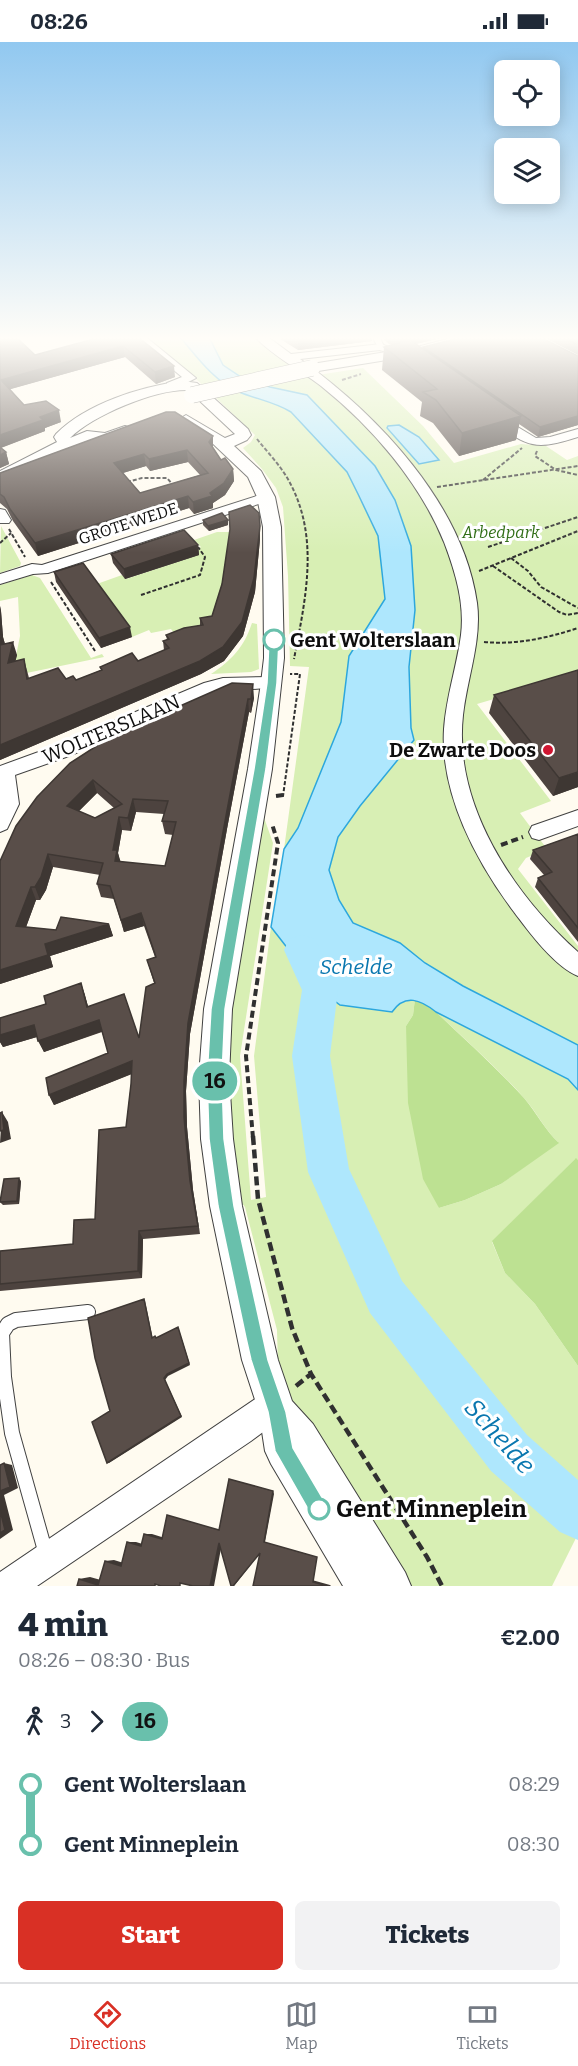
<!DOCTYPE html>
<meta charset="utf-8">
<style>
:root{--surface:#fff;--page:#f2f2f3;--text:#1f2937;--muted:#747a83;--line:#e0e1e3;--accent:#d93025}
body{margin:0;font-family:Bitter,serif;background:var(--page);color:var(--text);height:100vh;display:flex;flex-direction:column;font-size:22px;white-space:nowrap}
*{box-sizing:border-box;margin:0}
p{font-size:20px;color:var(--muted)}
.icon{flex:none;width:33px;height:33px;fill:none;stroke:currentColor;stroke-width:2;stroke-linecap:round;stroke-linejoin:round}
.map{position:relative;height:1544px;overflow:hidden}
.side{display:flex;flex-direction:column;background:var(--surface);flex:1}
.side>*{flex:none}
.badge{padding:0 12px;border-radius:20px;font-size:21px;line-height:39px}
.controls{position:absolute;left:494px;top:18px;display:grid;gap:12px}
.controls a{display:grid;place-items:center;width:66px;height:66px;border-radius:9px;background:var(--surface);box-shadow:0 3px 15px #0003;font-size:30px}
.map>.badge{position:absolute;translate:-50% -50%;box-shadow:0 0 0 3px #fff}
.legs{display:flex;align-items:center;gap:9px;height:66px;padding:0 18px;font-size:20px}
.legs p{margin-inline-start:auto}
.headline{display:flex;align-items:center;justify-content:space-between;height:102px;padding:0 18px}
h1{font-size:33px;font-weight:800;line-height:45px}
.primary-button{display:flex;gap:12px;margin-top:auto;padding:12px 18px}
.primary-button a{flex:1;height:69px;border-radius:9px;background:var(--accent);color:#fff;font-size:24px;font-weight:800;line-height:69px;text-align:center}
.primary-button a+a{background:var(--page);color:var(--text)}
ul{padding:0 18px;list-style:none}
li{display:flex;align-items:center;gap:21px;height:60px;font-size:22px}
li i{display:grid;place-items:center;width:9px;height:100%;margin:0 8px;background:currentColor}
li i::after{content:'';width:15px;height:15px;margin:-8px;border:4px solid;border-radius:50%;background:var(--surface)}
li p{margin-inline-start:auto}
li:first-child i{background:linear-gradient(#0000 50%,currentColor 0)}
li:last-child i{background:linear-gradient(currentColor 50%,#0000 0)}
.status{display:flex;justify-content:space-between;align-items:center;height:42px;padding:0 30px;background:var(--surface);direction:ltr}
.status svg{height:16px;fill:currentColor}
.dock{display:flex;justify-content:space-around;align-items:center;height:84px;border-top:2px solid var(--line);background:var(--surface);font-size:16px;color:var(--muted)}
.dock a{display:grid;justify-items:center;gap:3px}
.dock .current{color:var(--accent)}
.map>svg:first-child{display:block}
</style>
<div class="status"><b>08:26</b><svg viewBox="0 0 49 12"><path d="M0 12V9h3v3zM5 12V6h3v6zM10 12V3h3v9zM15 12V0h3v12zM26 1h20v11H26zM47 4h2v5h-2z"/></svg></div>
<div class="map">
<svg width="578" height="1544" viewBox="0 0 578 1544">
<rect width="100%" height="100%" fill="#fffbf0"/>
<path fill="#d8efb4" d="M145 295H180L207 327 219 335 260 357 281 363 291 370 347 430 358 452 378 493 385 557 349 614 341 680 298 786 284 807 309 625 290 624 288 534 283 465 276 446 262 427 243 406 251 400 255 393 194 335Z
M209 295H253L311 334 363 326 423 384 454 421 521 402 546 404 567 418 578 414V632L477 662 551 759 520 771 547 807 526 816 518 827 578 904V1003L463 944 425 921 400 901 353 881 339 858 329 828 338 795 360 764 414 698 411 686 409 625 415 568 395 458 270 345 241 335 223 323Z
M1 484 21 521 20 524 0 531Z
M217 490H230L220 581 174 591 171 587 151 591 149 588 132 595 94 543 122 533 126 537 198 513 194 507 201 505 194 498Z
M32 533 40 536 91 616 102 612 104 615 12 634 20 594 18 555 0 559V543Z
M252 581 257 582 259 627 251 630 211 632C232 618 244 605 252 581Z
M261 767 273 801 240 1014 251 1158 266 1155 254 1014 271 885 320 948 391 970 397 962 415 957 413 973 406 984 439 1166 465 1158 501 1142 558 1100C544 1087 537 1070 524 1056 497 1025 465 998 436 970L568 1037 578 1048V1118L575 1117 492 1200 505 1231 535 1262 578 1324V1492L552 1544H400L304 1387 278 1326 277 1288 245 1165 237 1155 228 1095 229 967Z"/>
<path fill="#bde192" d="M415 957 424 960 436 970C465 998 497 1026 524 1056 537 1071 544 1087 559 1101L501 1142 465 1158 439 1166 423 1137 408 1061 406 984 413 973Z
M576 1116 578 1118V1324L535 1262 505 1231 492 1199Z"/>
<path fill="#aee7fd" stroke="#2ca7dd" stroke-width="1.5" d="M180 295H209L223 323 241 335 270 345 307 353 375 424 395 458 411 504 415 568 409 625 411 686 414 698 360 764 338 795 329 828 339 858 353 881 400 901 425 921 463 944 578 1003V1048L568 1037 436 970C421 958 405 951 392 970L340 963 320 948 271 885 284 807 298 786 341 680 349 614 385 557 378 494 358 452 347 430 291 370C275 360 256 357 239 350 214 339 197 315 180 295Z
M399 383 419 395 439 418 419 422 387 386 388 384Z"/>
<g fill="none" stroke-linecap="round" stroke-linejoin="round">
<path fill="#aee7fd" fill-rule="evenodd" d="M302 893 315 897 338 948 330 1014 349 1127 402 1239 527 1393 578 1438V1498L560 1490 491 1429 370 1271 308 1130 292 1014 302 948 284 908 289 897Z"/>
<g stroke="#414141" stroke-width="8">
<path id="service-far1" d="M376 295 381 305"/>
</g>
<g stroke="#414141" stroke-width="16">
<path id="service" d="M46 1512 12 1391 4 1335 2 1291 8 1282 16 1278 88 1270"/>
</g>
<g stroke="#414141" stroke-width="2">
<path id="minor" d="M134 295H146L196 336 175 347H167V341L182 335Z
M255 295H268L291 312 381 302 407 312 401 315 380 308 300 317C378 373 463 462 477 561 482 599 467 636 463 673 453 763 514 853 578 910V934C555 925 529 890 514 870 476 819 440 752 444 687 446 655 457 624 461 593 465 561 455 529 444 500 419 439 372 385 321 344 300 328 273 314 255 295Z
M496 372 536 396 550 395 578 387V395C534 409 528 405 492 379L490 376 492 373Z
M266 451 273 455 271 458 48 531 33 532 0 542V532L32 522 42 523Z
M0 467 5 468 11 478 9 481H0Z
M272 635 278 637 281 641 278 645 215 650 69 714 15 733 19 762 7 787 0 790V724L55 704 204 641 223 636Z
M578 768V784L539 798 532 796 529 790 532 784Z
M275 1347 286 1351 290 1362 286 1373 251 1399 37 1544H0V1530L264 1351Z"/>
</g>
<g stroke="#414141" stroke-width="2">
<path id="tertiary" d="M455 295H478L476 298 418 313 312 330 305 326 312 322 417 305Z
M182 339 197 341 248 387 251 393 247 398 234 404 261 429 275 455 281 485 284 616 272 727 232 967 229 1035 233 1097 242 1164 278 1318 292 1359 313 1382 405 1530 411 1544H343L271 1422 265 1409 259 1370 242 1318 210 1164 201 1097 199 1035 204 967 248 727 261 641 264 616 263 485 257 455 248 435 210 399 178 378 186 373 225 396 235 392 188 348C156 347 93 373 70 396L87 389 105 391 125 384 131 386 133 389 131 392 106 401 87 399 0 440V429L57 400 54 395 56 392C87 361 140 345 182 339Z"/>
</g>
<path stroke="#303030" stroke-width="2" stroke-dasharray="4 2" stroke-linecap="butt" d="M342 338 361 332
M257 397C268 411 282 425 290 441 320 497 305 559 294 617
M537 409 535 414 556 428 578 433
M483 438 522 406
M127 440 142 436H167L173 443
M437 445 578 424
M9 487 25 515
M0 501 11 491
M488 505 578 475
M511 516 528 529 541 545 578 566
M493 524 559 570 567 573 578 571
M479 529 578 489
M51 540 95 609
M141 553 200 533 205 515 198 505
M484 600C516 603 548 596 578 586
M276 754H283L300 632H290"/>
<path stroke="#303030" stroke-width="4" stroke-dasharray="7 4" stroke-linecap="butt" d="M276 754 283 753
M501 803 523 795
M253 1096 246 1014 278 801 272 782"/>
<path stroke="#303030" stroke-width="4.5" stroke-dasharray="9 4.5" stroke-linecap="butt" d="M253 1094 258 1157 292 1286 311 1332 427 1515 442 1544
M296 1344 311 1332"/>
<use href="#service-far1" stroke="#fff" stroke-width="6"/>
<use href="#service" stroke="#fff" stroke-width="14"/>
<use href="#minor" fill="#fff" fill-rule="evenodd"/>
<use href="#tertiary" fill="#fff" fill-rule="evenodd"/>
<g stroke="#414141" stroke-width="17" stroke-linecap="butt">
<path id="tertiary-bridge" d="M192 353 312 326"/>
</g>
<use href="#tertiary-bridge" stroke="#fff" stroke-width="16"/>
</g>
<path fill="#4d433f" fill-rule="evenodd" d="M0 295 35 313 138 295 175 335 156 342 125 315 10 347 24 363 61 380 45 386V389L1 406 6 410 9 422 0 426Z
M277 295H372V299L298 308Z
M381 295H445L415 302 423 307V305L578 314V383L538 395 519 382 516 398 459 414 433 381 420 374 422 360 382 328 384 305 392 303 389 302Z
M543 295H578V313Z
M166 370 213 405 221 418 233 427 234 439 225 453 213 461V466L194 472 189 466 38 514 13 479 7 467 0 461V431ZM188 420 200 433 140 451 123 431 146 424 150 429Z
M229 470 260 497 255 550 243 594 224 619 201 632 0 718V564L1 569 3 595 5 602 17 613 15 619 24 617 29 636 66 637 76 638 101 628 100 625 138 619 164 608 163 599 167 598 166 593 200 583V576L212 574 222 542 230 489Z
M203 478H228V483L209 489 203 483Z
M198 503 199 513 125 537 113 521 111 512Z
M54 530 132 595 101 606 56 540Z
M232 641 254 656 251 671 249 670 227 787 190 992 186 1049 187 1085 193 1148 200 1192 143 1197 142 1236 0 1249V1209L73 1202 95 1177 126 1085 132 1032 54 1063 49 1053 108 1011 102 990 44 1010 37 995 3 1005 0 1000V975V976L46 962 81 941 88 964 139 996 154 941 147 918 155 915 144 884 124 890 114 857 101 855 97 842 100 833 53 825 46 848 40 858H36L26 885 56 888 109 882 113 894 50 914 53 925 0 942 16 784ZM97 751 114 766 95 776 79 769ZM136 770 164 772 162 779 165 792 173 793 165 824 120 820 118 811 122 788 131 789Z
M494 653 578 745 553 754 489 671Z
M578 792V900L535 845 538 836 544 833 530 817 533 808Z
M21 1139 19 1162 3 1163 0 1160Z"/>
<path fill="#3e3733" d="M333 295H372V299L298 308V299Z
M407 295H445L399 306 400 297Z
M123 304 125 315 4 349 1 338Z
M174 324 175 335 156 342 155 330Z
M59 368 61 380 45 386V389L0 406V393L40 375Z
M521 374 516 398 459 414 462 391Z
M578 374V383L538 395 540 385Z
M213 394V405L210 412 209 400Z
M187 408 188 420 150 429 149 417Z
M6 410 9 422 0 426V413Z
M144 412 146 424 116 433 114 421Z
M233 427 234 439 225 453 213 461V466L194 472 193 460 210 451Z
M188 454 189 466 38 514 35 501Z
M228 478V483L209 489 208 484Z
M260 484V497L255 550 243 594 224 619 201 632 0 718V703L200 619Z
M198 503 199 513 125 537 124 527Z
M0 564 1 569 3 595 6 606 0 603Z
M130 585 132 595 101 606 99 596Z
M13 600 17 613 12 634 8 621Z
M253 642 254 656 251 671V657Z
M248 657 249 670 227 787 190 992 186 1049 187 1085 193 1148 200 1192 190 1139 184 1075V1039L188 981 226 774Z
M578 730V745L553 754 559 736Z
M93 738 97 751 71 777 67 764Z
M133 757 136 770 131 789 128 776Z
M119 775 122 788 118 811 121 821 118 832 113 808Z
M48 812 53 825 46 848 40 858 35 845Z
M31 845 36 858 22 896 16 884Z
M141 871 144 884 124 890 121 878Z
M109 882 113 894 50 914 53 925 0 942V928L45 902Z
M81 941 85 953 91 976 87 965Z
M99 978 103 989 44 1010 38 999Z
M34 983 40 994 3 1005 0 1000V993Z
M132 1019 136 1030 54 1063 49 1053Z
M2 1070 8 1080 11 1097 0 1101Z
M19 1136 21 1139 19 1162 17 1159Z
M139 1189 143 1197 142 1236 138 1229Z
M144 1257 145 1259 153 1298 152 1296Z
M179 1288 190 1323 168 1334 165 1338 182 1375 109 1421H107L164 1336Z
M4 1421 12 1423 18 1446 4 1453 13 1488 0 1497V1449Z
M273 1449 274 1452 265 1500H264Z
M144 1492H152L168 1497H162Z
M127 1500H136L149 1504H141Z
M219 1501H222L214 1544H210Z
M261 1510 234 1544H233L260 1511Z
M114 1518 130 1523 121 1524 105 1519Z
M90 1535 108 1540 98 1543 79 1537Z
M312 1538 330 1543 331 1544H327L313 1540Z"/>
<path fill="#594e49" stroke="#3e3733" stroke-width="1.5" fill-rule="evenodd" d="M0 295H16L35 313 101 295H138L174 324 155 330 123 304 1 338 24 363 46 359 59 368 40 375 43 378 0 393Z
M291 295H333L298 299Z
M463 295H540L578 314V374L540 385 423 305Z
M562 295H578V303Z
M410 298 521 374 462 391 436 358 423 350 437 347 384 305Z
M166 370H175L213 394 209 400 221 418 225 416 233 427 224 441 210 451 212 454 193 460 188 454 35 501 10 467 4 455 0 452V431ZM187 408 208 431 140 451 114 421 144 412 149 417Z
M0 405 6 410 0 413Z
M250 463 259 471 260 484 254 536 242 580 223 605 200 619 0 703V593H2L0 603 13 600 8 621 24 617 27 637 58 626 66 637 73 634 76 638 102 628 100 625 132 611 138 619 169 606 163 599 169 597 166 593 184 586 203 583 200 576 212 574 222 542 230 487 229 470Z
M222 471 228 478 208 484 203 478Z
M184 488 198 503 124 527 111 512Z
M83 521 130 585 99 596 54 530Z
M578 628V730L559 736 494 653Z
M232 641 253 642 251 657H248L226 774 188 981 184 1039V1075L190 1139 198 1184 139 1189 138 1229 0 1242V1209L73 1202 74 1178 95 1177 99 1088 126 1085 131 1042 132 1019 49 1053 46 1036 108 1011 99 978 38 999 34 983 0 993V976L46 962 44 954 81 941 87 965 124 952 139 996 146 945 155 941 147 918 156 915 141 871 121 878 110 844 97 842 103 821 48 812 41 835 35 845H31L16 884 56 888 61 875 109 882 45 902 48 913 0 928V819L16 784 37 755 70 721 112 694ZM93 738 122 762 95 776 67 764ZM133 757 168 759 162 779 176 780 165 824 115 819 117 808H113L119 775 128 776Z
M578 792V886L538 836 552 830 533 808Z
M2 1070 4 1088 0 1089V1071Z
M19 1136 17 1159 0 1160 4 1137Z
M144 1257 152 1296 155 1294 156 1296 178 1285 189 1321 167 1332 164 1336 181 1374 107 1421 92 1380 110 1369 95 1316 88 1276Z
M4 1421 10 1445 0 1449V1423Z
M229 1437 273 1449 264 1500 317 1515 313 1540 327 1544H253L260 1511 233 1544H231L219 1501 210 1544H193L180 1541V1544H161L155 1542V1544H77L79 1537 98 1543 105 1519 121 1524 127 1500 141 1504 144 1492 162 1497 167 1473 219 1488Z
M0 1468 5 1488 0 1491Z"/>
<linearGradient id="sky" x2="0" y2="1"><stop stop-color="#91c8f0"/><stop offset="0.58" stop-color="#fffdf8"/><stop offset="1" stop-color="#fffdf8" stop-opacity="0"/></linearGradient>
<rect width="578" height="511" fill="url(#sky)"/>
<path fill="#69c0ac" stroke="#fff" stroke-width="1.5" d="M274 595 279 598 277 641 266 727 225 967 222 1035 224 1097 234 1164 268 1318 286 1370 293 1406 329 1467 326 1474 319 1476 312 1474 275 1409 268 1370 251 1318 246 1296 218 1164 209 1097 207 1035 211 967 254 727 267 641 269 598Z"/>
<g fill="#fff" stroke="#69c0ac" stroke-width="3">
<circle cx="274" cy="598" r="10"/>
<circle cx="319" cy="1467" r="10"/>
</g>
<circle fill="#cf1631" stroke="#fff" stroke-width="2" cx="548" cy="708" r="6"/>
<g text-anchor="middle" stroke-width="6" stroke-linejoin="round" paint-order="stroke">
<g font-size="16" fill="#0e0e0e" stroke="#fff">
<text transform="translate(128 481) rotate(-18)" y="6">GROTE WEDE</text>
</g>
<g font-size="16" font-style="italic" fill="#316e17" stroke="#fff">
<text x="501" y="496">Arbedpark</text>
</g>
<g font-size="20" font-weight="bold" fill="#0e0e0e" stroke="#fff" text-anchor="start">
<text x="290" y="605">Gent Wolterslaan</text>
</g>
<g font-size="20" fill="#0e0e0e" stroke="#fff">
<text transform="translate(111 687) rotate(-23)" y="7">WOLTERSLAAN</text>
</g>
<g font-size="20" font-weight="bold" fill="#0e0e0e" stroke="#fff" text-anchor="end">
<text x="536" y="715">De Zwarte Doos</text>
</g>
<g font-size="21" font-style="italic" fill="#0977af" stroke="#fff">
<text x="356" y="932">Schelde</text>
</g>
<g font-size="24" font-weight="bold" fill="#0e0e0e" stroke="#fff" text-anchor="start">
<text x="336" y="1475">Gent Minneplein</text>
</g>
<g font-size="26" font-style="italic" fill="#0977af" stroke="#fff">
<text transform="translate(500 1394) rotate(48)" y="9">Schelde</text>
</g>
</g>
</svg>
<div class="controls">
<a><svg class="icon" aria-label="locate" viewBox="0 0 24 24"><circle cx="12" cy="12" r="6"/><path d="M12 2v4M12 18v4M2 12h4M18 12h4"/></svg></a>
<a><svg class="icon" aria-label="layers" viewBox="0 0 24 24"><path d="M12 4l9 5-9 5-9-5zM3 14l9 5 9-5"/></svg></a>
</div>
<b class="badge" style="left:215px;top:1039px;background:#69c0ac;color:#111">16</b>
</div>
<section class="side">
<div class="headline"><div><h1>4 min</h1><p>08:26 – 08:30 · Bus</p></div><b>€2.00</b></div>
<div class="legs"><svg class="icon" aria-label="walk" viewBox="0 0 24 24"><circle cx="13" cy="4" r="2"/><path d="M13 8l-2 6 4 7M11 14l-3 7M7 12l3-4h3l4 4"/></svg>3<svg class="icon" aria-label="forward" viewBox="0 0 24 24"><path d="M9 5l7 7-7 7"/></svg><b class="badge" style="background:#69c0ac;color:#111">16</b></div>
<ul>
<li><i style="color:#69c0ac"></i><b>Gent Wolterslaan</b><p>08:29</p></li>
<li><i style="color:#69c0ac"></i><b>Gent Minneplein</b><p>08:30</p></li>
</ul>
<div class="primary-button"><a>Start</a><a>Tickets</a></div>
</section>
<nav class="dock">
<a class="current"><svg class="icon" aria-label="directions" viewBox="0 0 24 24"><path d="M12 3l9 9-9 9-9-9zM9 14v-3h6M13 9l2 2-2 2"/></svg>Directions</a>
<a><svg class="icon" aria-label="map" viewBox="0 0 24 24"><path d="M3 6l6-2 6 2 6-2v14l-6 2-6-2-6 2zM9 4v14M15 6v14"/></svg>Map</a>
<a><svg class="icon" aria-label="tickets" viewBox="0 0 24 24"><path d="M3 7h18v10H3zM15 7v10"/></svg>Tickets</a>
</nav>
